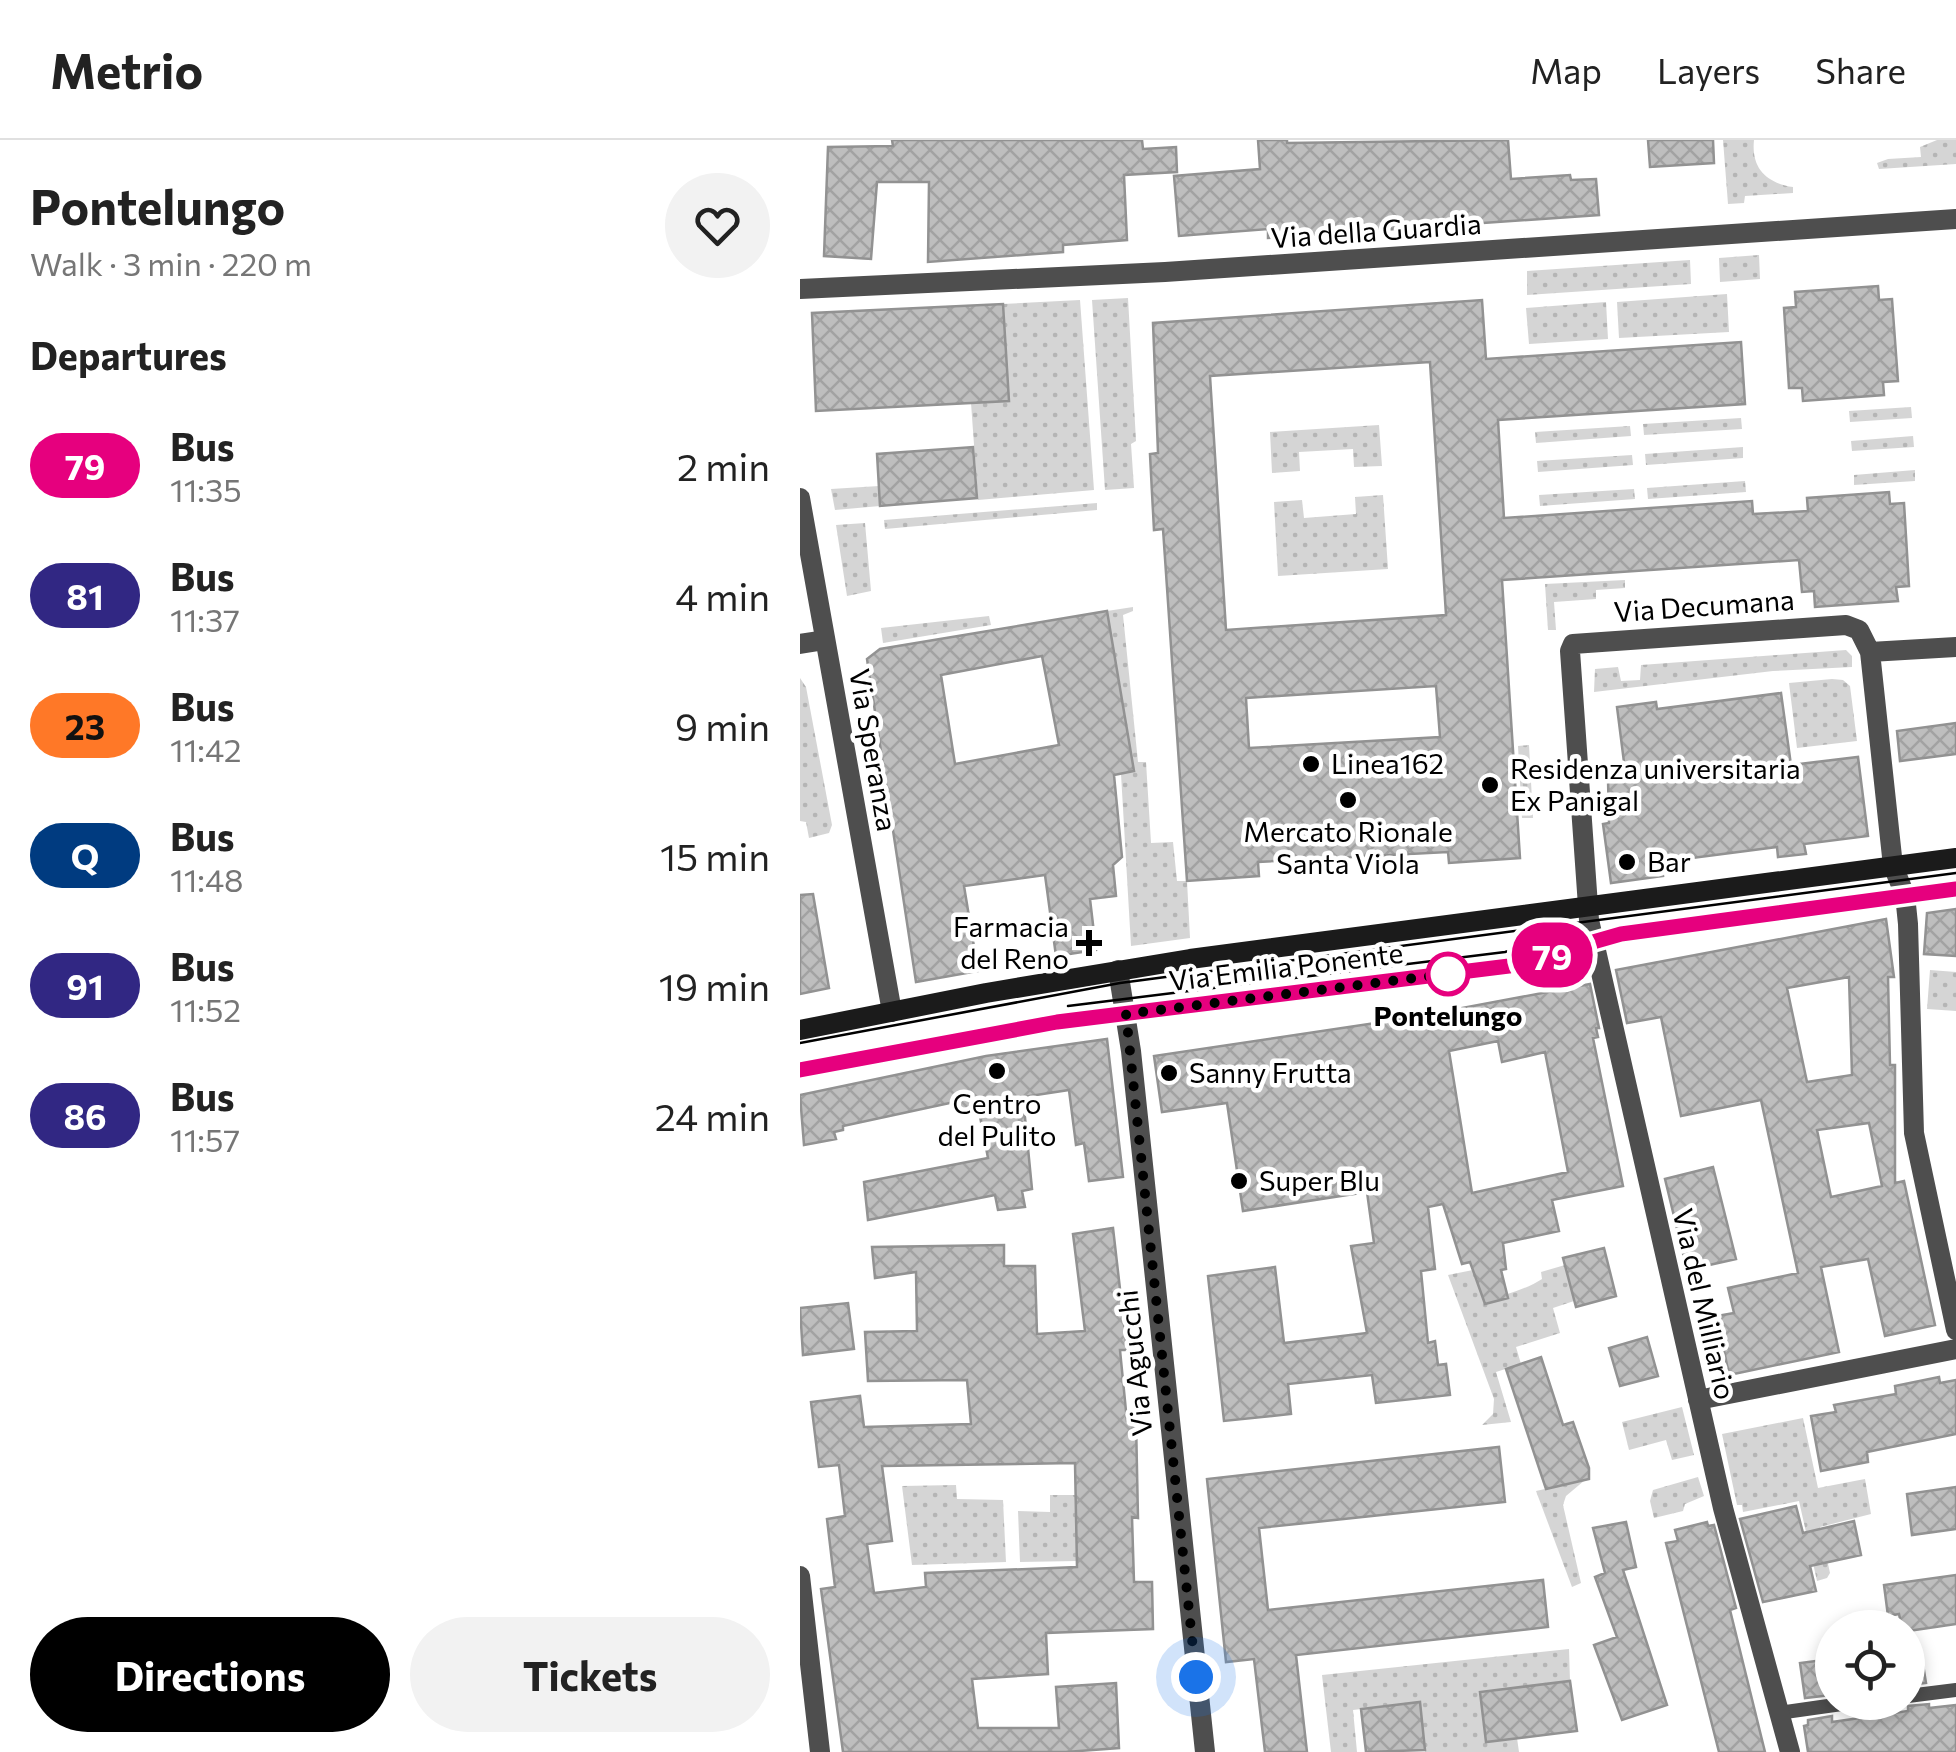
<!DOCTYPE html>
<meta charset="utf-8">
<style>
:root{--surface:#fff;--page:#f2f2f2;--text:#222;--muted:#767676;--line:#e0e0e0;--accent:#000}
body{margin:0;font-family:Commissioner,sans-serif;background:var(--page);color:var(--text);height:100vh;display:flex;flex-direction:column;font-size:38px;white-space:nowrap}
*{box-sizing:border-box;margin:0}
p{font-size:32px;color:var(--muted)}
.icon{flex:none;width:55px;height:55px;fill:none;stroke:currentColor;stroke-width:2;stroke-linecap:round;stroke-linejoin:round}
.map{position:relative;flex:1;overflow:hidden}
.sheet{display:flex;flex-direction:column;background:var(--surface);width:800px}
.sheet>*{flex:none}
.badge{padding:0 20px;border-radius:32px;font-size:35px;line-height:65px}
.buttons{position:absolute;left:1015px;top:1470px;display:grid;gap:20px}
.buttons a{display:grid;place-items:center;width:110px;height:110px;border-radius:50%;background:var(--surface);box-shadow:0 5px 15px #0003;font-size:50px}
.you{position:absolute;width:50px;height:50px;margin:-25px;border:8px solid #fff;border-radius:50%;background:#1a73e8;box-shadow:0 0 0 15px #1a73e833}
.map>.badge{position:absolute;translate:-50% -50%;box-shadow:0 0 0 5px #fff}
h2{padding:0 30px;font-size:38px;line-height:90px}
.round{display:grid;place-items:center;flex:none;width:105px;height:105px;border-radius:52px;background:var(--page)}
.summary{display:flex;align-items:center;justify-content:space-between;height:170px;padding:0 30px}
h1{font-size:48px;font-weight:700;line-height:75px}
.button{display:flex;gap:20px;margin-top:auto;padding:20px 30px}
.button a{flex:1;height:115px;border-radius:60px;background:var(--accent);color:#fff;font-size:40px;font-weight:700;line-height:115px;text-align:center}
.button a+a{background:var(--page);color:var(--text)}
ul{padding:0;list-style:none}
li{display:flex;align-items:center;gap:30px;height:130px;padding:0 30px}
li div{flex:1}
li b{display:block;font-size:38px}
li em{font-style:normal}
li .badge{min-width:110px;font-weight:700;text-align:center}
header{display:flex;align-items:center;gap:60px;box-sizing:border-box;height:140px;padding:0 50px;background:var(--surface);border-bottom:2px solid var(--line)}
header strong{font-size:48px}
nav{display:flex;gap:55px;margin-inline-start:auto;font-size:35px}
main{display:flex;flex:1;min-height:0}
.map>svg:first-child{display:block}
</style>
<header>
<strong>Metrio</strong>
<nav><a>Map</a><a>Layers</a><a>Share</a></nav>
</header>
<main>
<section class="sheet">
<div class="summary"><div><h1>Pontelungo</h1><p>Walk · 3 min · 220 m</p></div><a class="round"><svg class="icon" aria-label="heart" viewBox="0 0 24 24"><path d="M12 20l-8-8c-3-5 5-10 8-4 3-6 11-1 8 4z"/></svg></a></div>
<h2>Departures</h2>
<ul>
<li><span class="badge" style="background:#e6007e;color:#fff">79</span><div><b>Bus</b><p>11:35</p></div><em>2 min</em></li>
<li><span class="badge" style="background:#312783;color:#fff">81</span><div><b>Bus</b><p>11:37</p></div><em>4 min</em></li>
<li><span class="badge" style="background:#ff7827;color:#111">23</span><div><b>Bus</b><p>11:42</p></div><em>9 min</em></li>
<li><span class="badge" style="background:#003b80;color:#fff">Q</span><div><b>Bus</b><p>11:48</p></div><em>15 min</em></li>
<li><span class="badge" style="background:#312783;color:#fff">91</span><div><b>Bus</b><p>11:52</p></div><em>19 min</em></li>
<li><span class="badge" style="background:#312783;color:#fff">86</span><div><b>Bus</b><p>11:57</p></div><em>24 min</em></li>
</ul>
<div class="button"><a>Directions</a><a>Tickets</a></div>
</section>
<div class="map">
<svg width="1156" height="1612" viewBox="0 0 1156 1612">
<defs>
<pattern id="grass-dots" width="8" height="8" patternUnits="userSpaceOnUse" patternTransform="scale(2.5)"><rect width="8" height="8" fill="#d5d5d5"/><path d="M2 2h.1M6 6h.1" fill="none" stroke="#b5b5b5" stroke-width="1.8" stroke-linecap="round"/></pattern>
<pattern id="building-cross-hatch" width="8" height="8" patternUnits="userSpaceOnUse" patternTransform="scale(2.5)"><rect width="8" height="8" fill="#bebebe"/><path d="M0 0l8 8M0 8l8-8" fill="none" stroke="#a2a2a2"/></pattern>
</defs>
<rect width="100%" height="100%" fill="#fff"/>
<path fill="url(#grass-dots)" d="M923 0H954C951 28 966 43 993 47V53L945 56 944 63 928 64Z
M1137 0H1156V24L1079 29 1077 23 1088 19 1121 17 1120 7Z
M959 115 960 139 920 142 919 118Z
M890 120 891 144 727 155V131Z
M927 154 929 192 819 198 817 162Z
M328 158 336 301 331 304 334 348 305 350 292 160Z
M280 160 294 350 178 360 171 263 209 261 203 164Z
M806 162 808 199 729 204 726 168Z
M1111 267 1112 278 1050 282 1049 271Z
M941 278 942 289 844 295 843 284Z
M579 285 582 326 554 327 553 309 499 312 500 331 472 333 470 292Z
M830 286 831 296 736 303 735 292Z
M1113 296 1114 307 1052 311 1051 301Z
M943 307V318L846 325 845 314Z
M832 315 833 325 738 332 737 321Z
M1115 330V341L1054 345V335Z
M945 341 946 352 848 359 847 348Z
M79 346 80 366 35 370 31 349Z
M834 349 835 359 740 366 739 355Z
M583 355 588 429 478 436 474 362 502 360 504 378 556 374 555 357Z
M297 363V370L85 389 84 380Z
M65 383 71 451 47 456 36 385Z
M825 440V448L796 450V459L754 462 756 490H748L745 444Z
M333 467V471L323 475 338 622H346L351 703 373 702 377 741H387L390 798 331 806 321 634 334 631 307 471Z
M189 476 191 485 83 503 81 488Z
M1046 510 1052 516V527L973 531 794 552 795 529 818 527 821 541 840 540 841 525Z
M0 538 6 547 32 685 29 693 9 698 6 682 0 681Z
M1032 539 1043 540 1050 546 1057 601 997 608 989 543Z
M729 605 733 678H722L718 606Z
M1130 830 1156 832V871L1127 869Z
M765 1125 774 1161 753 1168 760 1193 716 1207 721 1224 696 1232 711 1282 682 1285 693 1274 694 1259 648 1135 673 1130 685 1163C703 1154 726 1150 742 1139L741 1132Z
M882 1267 894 1315 872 1320 866 1300 829 1310 822 1282Z
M1003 1278 1018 1348 1065 1339 1071 1374 1020 1387 1030 1433 1027 1438 1017 1441 999 1361 943 1372 942 1365H937L922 1294Z
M898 1337 904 1356 885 1364 883 1371 854 1378 850 1361 853 1350Z
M785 1340 766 1356 763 1365 781 1443 772 1447 736 1351Z
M156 1345 157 1359 203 1360 206 1422 112 1425 102 1346Z
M250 1355H275L277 1421 220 1422 218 1371 250 1372Z
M769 1509 770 1541 680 1552 686 1602 717 1598 719 1612H625L619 1562 553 1570 557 1612H531L522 1535Z"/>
<path fill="url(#building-cross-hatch)" stroke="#929292" stroke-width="2.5" fill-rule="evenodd" d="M92 0H342L343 9 376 7 377 32 324 35 327 100 263 105V112L128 122 129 42H77L71 119 24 116 28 7 93 6Z
M458 0H487V3L708 0 711 39 770 35 771 40 796 39 799 75 468 98V89L379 96 374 36 460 29Z
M848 0H913L914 23 850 27Z
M1078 146 1079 160 1092 159 1098 241 1083 242 1084 255 1003 261 1002 248H989L984 168 996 167 995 152Z
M682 160 686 219 941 202 945 264 698 280 704 378 952 361 953 374 1008 371 1007 358 1089 352 1090 364 1104 363 1109 446 1096 447 1098 461 1015 467 1014 451 1002 452 999 420 702 440 720 718 649 723 648 712 458 722 459 736 387 741 363 389 354 390 352 353 350 314 358 313 353 183ZM630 222 646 475 426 490 410 236ZM636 546 640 597 449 608 446 558Z
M203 164 209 261 16 271 12 173Z
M173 307 177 358 80 366 77 314Z
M307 471 334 631 314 635 322 717 313 725 316 756 290 759 296 810 256 816 245 735 164 746 178 831 116 842 67 519 80 509ZM242 516 259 605 155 624 141 535Z
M981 553 991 625 1058 617 1068 696 1004 704 1006 714 978 717 977 707 861 722 863 736 811 743 803 684 809 683 808 639 826 638 817 567 856 562 857 569Z
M1156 583V614L1100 621 1097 591Z
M13 754 29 848 0 854V755Z
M1156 769V816L1124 814 1127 773Z
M1086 779 1094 837H1088L1090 925H1095V1043L1104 1041 1135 1185 1085 1196 1068 1119 1021 1127 1039 1212 929 1235 917 1176 934 1173 928 1148 998 1133 961 960 881 976 861 877 827 883 816 830ZM1049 837 1052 935 1007 942 987 848ZM1069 983 1082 1046 1031 1057 1017 990Z
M790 844 799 888H796L798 897 793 898 823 1046 752 1060 759 1091 703 1103 706 1129 701 1130 708 1158 685 1164 670 1122 662 1124 643 1064 628 1067 635 1129 621 1131 628 1203 635 1201 638 1225 646 1224 650 1255 576 1263 572 1235 488 1244 491 1274 424 1281 408 1136 475 1127 484 1203 567 1193 551 1106 574 1103 567 1052 443 1071 427 963 362 972 354 916 609 878ZM698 901 702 922 745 912 768 1032 672 1053 649 911Z
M307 899 323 1037 289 1041 284 1003 276 1005 269 950 223 957 232 1049 222 1051 225 1067 198 1070 195 1055 68 1080 64 1042 188 1018 178 966 161 969 159 961 43 986V990L34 992 36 999 4 1005 0 955 186 916Z
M913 1027 936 1119 887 1130 865 1039Z
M313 1088 327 1210H320L327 1281H336L338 1378 332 1377 334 1442H352L353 1489 246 1493 248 1534 172 1539 178 1588H259L256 1547 316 1543 319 1608 266 1612H43L21 1449 35 1447 27 1379 45 1376 39 1325 19 1327 11 1262 60 1256 64 1287 171 1284 167 1240 68 1241 65 1192 117 1191 116 1132 75 1138 72 1107 204 1105V1126H235L237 1194 285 1191 273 1094ZM275 1323 277 1427 125 1433 126 1447 74 1453 67 1404 92 1401 82 1326Z
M804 1108 816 1156 776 1167 763 1118Z
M48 1163 54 1209 3 1215 0 1168Z
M847 1197 858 1236 820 1246 809 1208Z
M741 1217 763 1285 773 1282 789 1328V1339L746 1349 706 1229Z
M1139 1237 1140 1243 1156 1240V1294L1067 1312 1068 1322 1021 1331 1011 1276 1036 1272 1034 1265 1096 1254 1095 1246Z
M699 1307 705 1362 459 1388 468 1470 743 1440 748 1487 496 1515 507 1612H465L454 1519 426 1522 407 1339Z
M1156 1347V1389L1112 1395 1107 1354Z
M996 1366 1003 1393 1054 1381 1061 1415 1010 1426 1016 1451 963 1462 940 1379Z
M826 1382 836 1427 823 1430 867 1565 822 1580 794 1505 817 1497 795 1437 805 1433 793 1388Z
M907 1382 908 1386 914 1385 936 1468 930 1470 965 1612H919L866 1403 878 1401 875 1390Z
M1156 1435V1484L1108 1491V1488H1102L1099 1474 1088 1476 1084 1445Z
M1122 1518 1126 1543 1108 1545V1519Z
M1032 1519V1555L1005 1558 1000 1523Z
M770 1541 777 1591 686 1602 680 1552Z
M620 1562 625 1610 566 1612 561 1569Z
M1129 1564V1568L1156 1565V1612H1008L1004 1586 1008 1585V1580L1032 1576V1582L1108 1571V1566Z"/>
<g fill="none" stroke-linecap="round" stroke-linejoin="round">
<path stroke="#4e4e4e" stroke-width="14" d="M1108 1556 1156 1550
M978 1573 1056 1562"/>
<path stroke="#4e4e4e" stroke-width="20" d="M0 149 365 132 1156 79
M0 358 92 872
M0 504 25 500
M1070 512 1156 507
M898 1260 1156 1209
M0 1436 20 1612
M990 1612 923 1368 789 780 770 511 773 504 1046 485 1059 490 1070 512 1093 726 1105 755 1108 784 1114 993 1156 1190"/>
<path stroke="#4e4e4e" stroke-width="20" d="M318 830 331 911 405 1612"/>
<path stroke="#1b1b1b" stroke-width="20" d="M0 890 186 853 390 819 1156 718
M0 930 257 882 709 826 821 794 1156 749"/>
<path stroke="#000" stroke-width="2.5" d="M268 866 705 812 786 789
M0 903 320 843 1156 733"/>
</g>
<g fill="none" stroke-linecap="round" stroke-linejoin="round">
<g stroke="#fff" stroke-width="22">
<path id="line" d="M0 930 257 882 709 826 821 794 1156 749"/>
</g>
<use href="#line" stroke="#e6007e" stroke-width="15"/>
<path stroke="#000" stroke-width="10" stroke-dasharray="0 18" d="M396 1537 326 874 648 834"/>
</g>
<g fill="#000" stroke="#fff" stroke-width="4">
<circle cx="511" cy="624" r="10"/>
<circle cx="690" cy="645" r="10"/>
<circle cx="548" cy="660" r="10"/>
<circle cx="827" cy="722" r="10"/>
<path d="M284 788h10v10h10v10h-10v10h-10v-10h-10v-10h10z"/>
<circle cx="197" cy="931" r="10"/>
<circle cx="369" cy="933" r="10"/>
<circle cx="439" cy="1041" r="10"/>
</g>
<circle fill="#fff" stroke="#e6007e" stroke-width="5" cx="648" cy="834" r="20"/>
<g text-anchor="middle" stroke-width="9" stroke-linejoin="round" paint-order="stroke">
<g font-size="28" fill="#000" stroke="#fff">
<text transform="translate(576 91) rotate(-4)" y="10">Via della Guardia</text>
<text transform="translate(904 466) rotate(-4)" y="10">Via Decumana</text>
<text transform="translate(73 610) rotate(80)" y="10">Via Speranza</text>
<text transform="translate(486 827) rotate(-7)" y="10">Via Emilia Ponente</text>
<text transform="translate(904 1164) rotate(77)" y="10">Via del Milliario</text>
<text transform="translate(335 1223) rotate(-96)" y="10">Via Agucchi</text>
</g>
<g font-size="28" fill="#000" stroke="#fff" text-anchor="start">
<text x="531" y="634">Linea162</text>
<text x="710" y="639">Residenza universitaria<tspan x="710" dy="32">Ex Panigal</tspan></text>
<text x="548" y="702" text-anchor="middle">Mercato Rionale<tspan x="548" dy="32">Santa Viola</tspan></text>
<text x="847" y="732">Bar</text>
<text x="269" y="797" text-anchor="end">Farmacia<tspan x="269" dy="32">del Reno</tspan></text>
<text x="389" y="943">Sanny Frutta</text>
<text x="197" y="974" text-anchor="middle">Centro<tspan x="197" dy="32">del Pulito</tspan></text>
<text x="459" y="1051">Super Blu</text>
</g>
<g font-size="28" font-weight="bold" fill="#000" stroke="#fff">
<text x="648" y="886">Pontelungo</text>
</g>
</g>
</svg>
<div class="buttons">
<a><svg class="icon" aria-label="locate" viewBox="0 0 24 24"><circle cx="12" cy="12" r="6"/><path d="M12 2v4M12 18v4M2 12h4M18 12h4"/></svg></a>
</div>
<div class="you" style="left:396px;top:1537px"></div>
<b class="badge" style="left:752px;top:815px;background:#e6007e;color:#fff">79</b>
</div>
</main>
